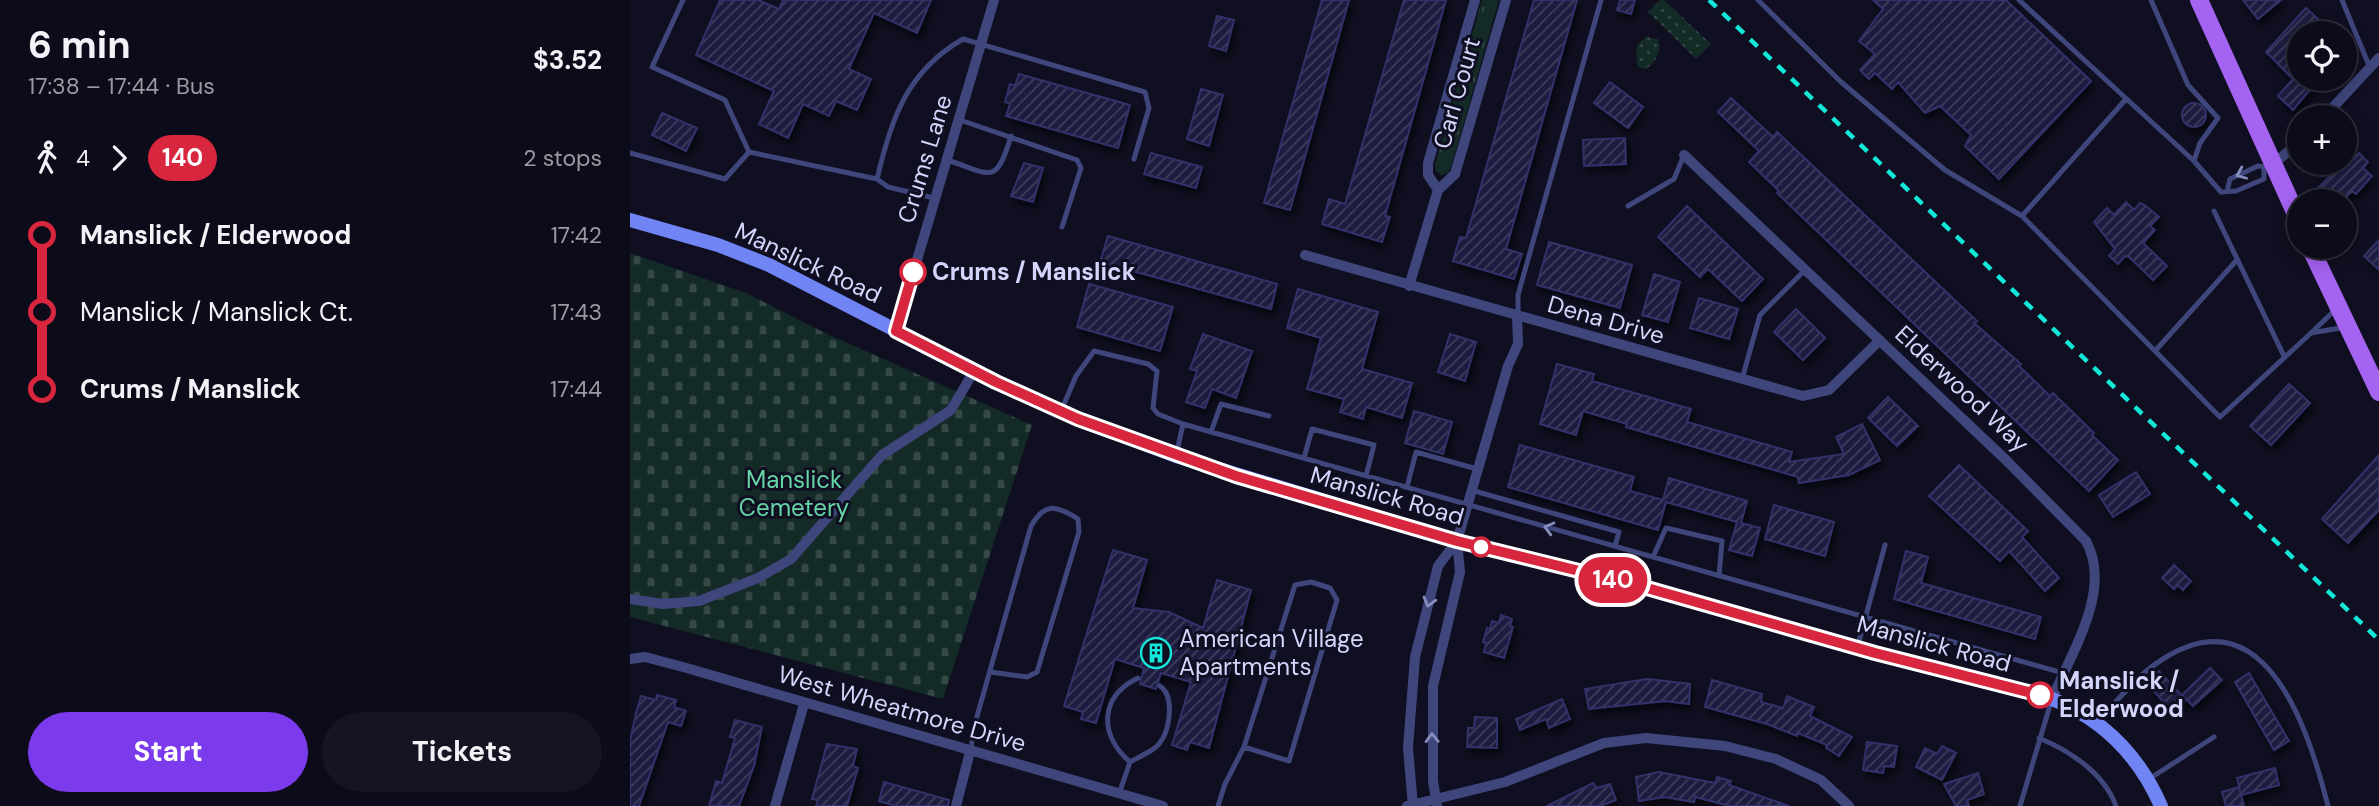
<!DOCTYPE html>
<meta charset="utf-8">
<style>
:root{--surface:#0b0b19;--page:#141422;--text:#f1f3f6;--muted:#9a9ba2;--line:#2b2b38;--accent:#7c3aed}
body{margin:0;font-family:"DM Sans",sans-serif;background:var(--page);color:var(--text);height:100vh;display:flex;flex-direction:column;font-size:26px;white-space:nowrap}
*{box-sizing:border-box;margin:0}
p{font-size:23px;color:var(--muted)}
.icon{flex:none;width:38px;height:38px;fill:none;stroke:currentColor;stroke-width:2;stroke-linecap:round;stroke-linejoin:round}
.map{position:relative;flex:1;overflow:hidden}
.details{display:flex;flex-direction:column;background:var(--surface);width:630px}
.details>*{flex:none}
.badge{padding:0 14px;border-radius:23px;font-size:24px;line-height:46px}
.buttons{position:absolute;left:1657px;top:21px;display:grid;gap:14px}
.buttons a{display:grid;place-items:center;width:70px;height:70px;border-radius:50%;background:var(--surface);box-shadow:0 4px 18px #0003,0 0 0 2px var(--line);font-size:35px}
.map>.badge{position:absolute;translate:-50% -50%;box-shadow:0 0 0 4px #fff}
.legs{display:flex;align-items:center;gap:10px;height:77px;padding:0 28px;font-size:23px}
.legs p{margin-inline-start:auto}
.overview{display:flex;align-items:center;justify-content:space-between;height:119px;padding:0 28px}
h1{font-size:38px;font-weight:700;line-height:52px}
.button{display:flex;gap:14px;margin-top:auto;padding:14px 28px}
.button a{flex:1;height:80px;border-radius:42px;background:var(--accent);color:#fff;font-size:28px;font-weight:700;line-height:80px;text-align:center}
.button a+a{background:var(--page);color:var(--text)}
ul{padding:0 28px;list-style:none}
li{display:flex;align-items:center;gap:24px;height:77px;font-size:26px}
li i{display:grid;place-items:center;width:10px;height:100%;margin:0 9px;background:currentColor}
li i::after{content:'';width:18px;height:18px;margin:-9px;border:5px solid;border-radius:50%;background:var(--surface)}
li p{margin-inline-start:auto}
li:first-child i{background:linear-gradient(#0000 50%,currentColor 0)}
li:last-child i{background:linear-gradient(currentColor 50%,#0000 0)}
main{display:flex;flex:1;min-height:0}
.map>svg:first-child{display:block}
</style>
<main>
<section class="details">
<div class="overview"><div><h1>6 min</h1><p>17:38 – 17:44 · Bus</p></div><b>$3.52</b></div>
<div class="legs"><svg class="icon" aria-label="walk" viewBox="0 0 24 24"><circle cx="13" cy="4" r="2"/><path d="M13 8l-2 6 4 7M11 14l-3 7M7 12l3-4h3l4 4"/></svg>4<svg class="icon" aria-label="forward" viewBox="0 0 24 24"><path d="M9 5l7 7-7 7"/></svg><b class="badge" style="background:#d7263d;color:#fff">140</b><p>2 stops</p></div>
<ul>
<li><i style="color:#d7263d"></i><b>Manslick / Elderwood</b><p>17:42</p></li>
<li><i style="color:#d7263d"></i><span>Manslick / Manslick Ct.</span><p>17:43</p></li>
<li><i style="color:#d7263d"></i><b>Crums / Manslick</b><p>17:44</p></li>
</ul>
<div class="button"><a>Start</a><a>Tickets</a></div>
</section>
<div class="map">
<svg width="1749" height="806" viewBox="0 0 1749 806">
<defs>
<pattern id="grass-tufts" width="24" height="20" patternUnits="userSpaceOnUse" patternTransform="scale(1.75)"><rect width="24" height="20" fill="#132a26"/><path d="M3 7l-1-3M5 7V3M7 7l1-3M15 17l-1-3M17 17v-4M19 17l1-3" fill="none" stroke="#344846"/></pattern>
<pattern id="cemetery-stones" width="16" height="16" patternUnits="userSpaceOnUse" patternTransform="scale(1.75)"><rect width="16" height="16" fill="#132a26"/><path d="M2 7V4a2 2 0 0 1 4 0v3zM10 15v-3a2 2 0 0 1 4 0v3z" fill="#344846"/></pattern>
<pattern id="park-dots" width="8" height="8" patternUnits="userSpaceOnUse" patternTransform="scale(1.75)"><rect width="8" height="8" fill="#132a26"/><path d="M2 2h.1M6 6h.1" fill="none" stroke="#344846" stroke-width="1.8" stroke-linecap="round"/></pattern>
<pattern id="building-hatch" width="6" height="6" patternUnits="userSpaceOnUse" patternTransform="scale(1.75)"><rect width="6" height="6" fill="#1e1d40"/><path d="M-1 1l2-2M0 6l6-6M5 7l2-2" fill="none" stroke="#3e3d5c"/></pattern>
<filter id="shadow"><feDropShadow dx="3" dy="5" stdDeviation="3.5" flood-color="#0009"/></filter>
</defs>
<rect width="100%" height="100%" fill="#0f0f21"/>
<path fill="url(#grass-tufts)" d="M852 0H869L821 167 818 173 811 175 806 171 805 164Z"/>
<path fill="url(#cemetery-stones)" d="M0 253 116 293 195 333 402 425 313 699 0 617Z"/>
<path fill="url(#park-dots)" d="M1030 0H1034L1081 44 1066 59 1018 12Z
M1016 37 1028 39C1032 51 1026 62 1016 69L1008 67C1006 52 1003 46 1016 37Z"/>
<path fill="url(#building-hatch)" stroke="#32316a" stroke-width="2" filter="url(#shadow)" d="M90 0H128L149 9 153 0H301L287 33 244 13 219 69 241 79 227 110 206 101 199 116 173 104 158 138 129 124 144 91 66 55Z
M692 0H719L660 210 634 203Z
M774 0H816L755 216 760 217 752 242 692 224 699 199 715 204Z
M904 0H947L876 249 892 254 884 279 823 261 830 237 836 238Z
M990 0H1005L1001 14 987 10Z
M1243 0H1376L1461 81 1369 179 1335 146 1341 135 1310 106 1295 113 1268 82 1262 89 1245 73 1239 79 1230 70 1245 54 1229 41 1253 9Z
M1613 0H1651L1628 19Z
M1676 8 1703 33H1670V79H1689L1663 110 1648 96 1663 79 1636 52Z
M587 16 604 20 596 51 579 46Z
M389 74 500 105 488 148 376 116 380 104 375 102 380 84 385 86Z
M980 82 1013 107 998 128 964 103Z
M571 89 593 95 579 146 557 139Z
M1101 98 1143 137 1147 132 1347 321 1344 323 1391 364 1389 366 1420 396 1423 393 1464 433 1462 435 1488 460 1459 491 1147 193 1149 191 1119 162 1129 151 1088 112Z
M1552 115a12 12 0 1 1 24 0a12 12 0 1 1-24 0Z
M32 113 67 128 56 151 22 135Z
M995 138 996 164 954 166 953 140Z
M521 153 572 167 566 188 514 174Z
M1729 153 1738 162 1733 168 1742 176 1726 194 1722 191 1712 201H1700L1687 189 1720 156 1724 159Z
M394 163 413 168 403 202 381 196Z
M1496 202 1504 210 1510 203 1516 206 1529 217 1520 226 1525 230 1513 243 1537 266 1523 280 1499 257 1495 256 1488 264 1479 256 1485 249 1464 222 1477 208 1484 215Z
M1057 206 1133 279 1112 301 1078 269 1070 277 1028 237Z
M478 236 647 284 641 309 470 262Z
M1749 240V270L1734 256Z
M919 242 1002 265 990 308 907 285Z
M1024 274 1050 282 1038 322 1012 315Z
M459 284 543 307 530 351 447 327Z
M668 289 748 312 732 369 782 383 772 418 736 407 733 419 710 412 714 399 677 389 691 338 657 328Z
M1069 298 1108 309 1099 339 1060 328Z
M1166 309 1195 338 1173 360 1144 332Z
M573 334 622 351 606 398 582 389 575 408 556 402 567 371 560 369Z
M820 334 846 342 835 381 808 372Z
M927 364 964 374 962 381 1061 409 1057 422 1162 452 1159 462 1214 454 1206 437 1232 424 1250 460 1219 475 1169 483 1168 477 996 427 997 424 953 411 946 435 910 424Z
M1659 384 1680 403 1641 445 1620 426Z
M1258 397 1288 426 1267 446 1238 418Z
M784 411 822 422 813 454 775 443Z
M890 445 1004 477 1000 491 1033 500 1039 478 1117 501 1111 523 1130 528 1122 556 1099 550 1107 522 1036 502 1028 530 878 487Z
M1749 455V510L1718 543 1692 519Z
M1329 465 1398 531 1392 537 1429 578 1415 591 1379 551 1370 561 1299 496Z
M1506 472 1520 494 1483 517 1469 495Z
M1144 505 1204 522 1195 556 1135 539Z
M483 550 517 560 503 608 539 612 573 628 587 580 621 590 579 748 560 742 557 750 542 745 561 682 531 673 526 689 510 684 514 668 485 659 466 723 451 719 453 712 434 706Z
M1276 551 1298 557 1291 583 1411 617 1405 639 1264 599Z
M1544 565 1561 581 1553 590 1548 585 1544 589 1532 578Z
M871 615 882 619 880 626 883 627 874 658 854 652 856 643 853 642 857 628 860 629 862 621 869 623Z
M1580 668 1592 680 1563 706 1552 695Z
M1529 671 1556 700 1543 712 1517 684Z
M1619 673 1659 741 1644 750 1605 682Z
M1017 679 1060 684 1059 704 1036 701 959 709 955 689Z
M1082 680 1132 694 1131 702 1153 708 1157 696 1184 707 1180 716 1222 737 1209 756 1196 748 1197 745 1168 733 1167 736 1137 724 1075 707Z
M27 695 46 700 44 707 56 711 51 726 38 722 9 806H0V741L6 713 11 696 26 700Z
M932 699 940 719 919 728 916 719 890 730 886 719Z
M845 717 867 718V748L837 747 838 728H844Z
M105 720 132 727 124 766 109 806H79L86 781 92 783 105 738 100 737Z
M1237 742 1267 746 1264 767 1254 766 1253 773 1233 770Z
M197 744 227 749 223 766 228 768 217 806H186L188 800 182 799Z
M1312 746 1326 753 1312 780 1286 767 1295 748 1307 754Z
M1645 768 1649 785 1611 795 1607 778Z
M1029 772 1085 783 1087 777 1101 781 1099 785 1159 806H1100L1065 797 1064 802 1034 797 1009 801 1006 777Z
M1348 773 1354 794 1337 800 1339 806H1326L1314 784Z
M254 782 319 800 318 806H266L249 801Z
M963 783 967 788 980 784 986 800 970 806H917Z
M1609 787 1614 806H1596L1592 792Z"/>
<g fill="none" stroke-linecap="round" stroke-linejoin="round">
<path stroke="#3e467c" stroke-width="5" d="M1128 0 1211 82 1315 170 1392 216 1590 417 1681 333
M1389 0 1564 161
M1521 0 1558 85 1588 118 1570 143 1564 161 1591 192 1606 191 1634 179V169
M1712 0 1740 68
M330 120 447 160 451 168 432 227
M119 152 247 179
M0 153 95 179 119 152 95 100 22 67 53 0
M317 160C361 174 366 187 381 136
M1597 191 1600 179 1628 166 1637 167
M304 198 258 187 247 179C261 119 277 71 333 39L515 92 519 108 504 159
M998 206 1044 179 1054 155
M1584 211 1654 356
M1392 216 1496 99
M1705 310 1681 333 1716 327
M888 315V295L971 0
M1525 351 1606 261
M1112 379 1130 315 1175 270
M431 411 446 376 464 351 518 364 527 371 523 408 528 414 553 424 546 456
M553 424 1433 673
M581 432 591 404 639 416
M674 458 682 429 744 445 736 476
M777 487 786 452 847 469
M841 490 989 532 985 546
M1023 557 1036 528 1092 541 1089 576
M1228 645 1255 545
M1467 723C1487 701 1507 675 1533 659 1637 593 1679 732 1698 806
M1409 738C1440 751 1474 773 1486 806
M341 749 344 727 401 526C415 502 426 505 448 519L449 532 407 672 397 677 360 672
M500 762C469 735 469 697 508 678
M1519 779 1584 737
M489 794 500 762C508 757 524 751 529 744 540 731 545 696 530 686
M588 806 595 784 614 747 665 585 681 582 700 588 707 600 659 761 614 747
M1390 806 1421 702"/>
<path stroke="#3e467c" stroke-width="10" d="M1694 117 1749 58
M1054 155 1377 461 1456 541C1483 590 1441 653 1422 699
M1643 164 1670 142
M808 190 798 175V163L845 0
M675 255 1173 396 1199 390 1250 340
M779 286 808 190 825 174 876 0
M266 331 364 0
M0 599 33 604 69 601 128 578 161 559 252 455 321 410 344 371
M0 659 15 657 53 667 533 806
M145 806 174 704
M326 806 340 752
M777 806 875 782 974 743 1016 738 1095 746 1146 759 1191 780 1219 806
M783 806 778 748 785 657 808 566 827 541
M807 806 803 781V686L830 572 827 541 878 366 888 344 887 317"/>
<path stroke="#7184f4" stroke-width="14" d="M0 220 88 245 139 265 366 382 448 419 546 456 827 541 1010 586 1245 653 1422 699C1473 719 1509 756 1531 806"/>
<path stroke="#a563f2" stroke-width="18" d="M1569 0 1670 223
M1680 247 1749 392"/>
<path stroke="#13e7d9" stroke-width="4.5" stroke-dasharray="10 9" stroke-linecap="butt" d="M1079 0 1749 640"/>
</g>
<defs><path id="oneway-chevron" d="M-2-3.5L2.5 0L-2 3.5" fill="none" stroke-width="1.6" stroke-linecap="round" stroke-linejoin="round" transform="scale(1.75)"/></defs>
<g stroke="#888ebc">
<use href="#oneway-chevron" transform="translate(1611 174) rotate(157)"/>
<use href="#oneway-chevron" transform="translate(919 528) rotate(-165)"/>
<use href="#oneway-chevron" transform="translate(799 602) rotate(105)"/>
<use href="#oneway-chevron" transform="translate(802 738) rotate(-92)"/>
</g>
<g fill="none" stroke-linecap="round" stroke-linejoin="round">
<g stroke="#fff" stroke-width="16">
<path id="line-1" d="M283 272 266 331 366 382 448 419 606 476 827 541 1010 586 1245 653 1410 695"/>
</g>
<use href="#line-1" stroke="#d7263d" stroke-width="10"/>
</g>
<defs>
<g id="building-ring" transform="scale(1.575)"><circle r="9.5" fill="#0f0f21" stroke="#13e7d9" stroke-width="1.5"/><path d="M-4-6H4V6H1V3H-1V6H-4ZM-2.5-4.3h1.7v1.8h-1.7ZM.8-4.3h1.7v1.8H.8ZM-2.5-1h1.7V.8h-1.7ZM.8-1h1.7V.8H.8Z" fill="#13e7d9"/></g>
</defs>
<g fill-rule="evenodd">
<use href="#building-ring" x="526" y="653"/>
</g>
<g fill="#fff" stroke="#d7263d" stroke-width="3.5">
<circle cx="283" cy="272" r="12"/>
<circle cx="851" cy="547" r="9"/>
<circle cx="1410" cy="695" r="12"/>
</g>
<g text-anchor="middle" stroke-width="6" stroke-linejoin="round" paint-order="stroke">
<g font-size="24" fill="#d3d5fb" stroke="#0f0f21">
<text transform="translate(827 93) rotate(-74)" y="8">Carl Court</text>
<text transform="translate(295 159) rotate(-73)" y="8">Crums Lane</text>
<text transform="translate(178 263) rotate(25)" y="8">Manslick Road</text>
<text transform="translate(976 320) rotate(16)" y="8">Dena Drive</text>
<text transform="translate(1332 389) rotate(43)" y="8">Elderwood Way</text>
<text transform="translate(757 496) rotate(16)" y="8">Manslick Road</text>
<text transform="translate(1304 644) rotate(15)" y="8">Manslick Road</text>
<text transform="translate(272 709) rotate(16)" y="8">West Wheatmore Drive</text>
</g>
<g font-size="24" font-weight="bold" fill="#d3d5fb" stroke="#0f0f21" text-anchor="start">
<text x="302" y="280">Crums / Manslick</text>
<text x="1429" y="689">Manslick /<tspan x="1429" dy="28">Elderwood</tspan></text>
</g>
<g font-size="24" fill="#65d5a6" stroke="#0f0f21">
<text x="164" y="488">Manslick<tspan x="164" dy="28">Cemetery</tspan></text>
</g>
<g font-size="24" fill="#d3d5fb" stroke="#0f0f21" text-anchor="start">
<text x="549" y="647">American Village<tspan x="549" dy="28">Apartments</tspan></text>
</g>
</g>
</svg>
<div class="buttons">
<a><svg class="icon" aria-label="locate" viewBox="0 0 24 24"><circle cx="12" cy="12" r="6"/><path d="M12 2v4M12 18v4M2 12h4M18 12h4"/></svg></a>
<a>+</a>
<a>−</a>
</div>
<b class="badge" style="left:983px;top:580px;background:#d7263d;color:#fff">140</b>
</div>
</main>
